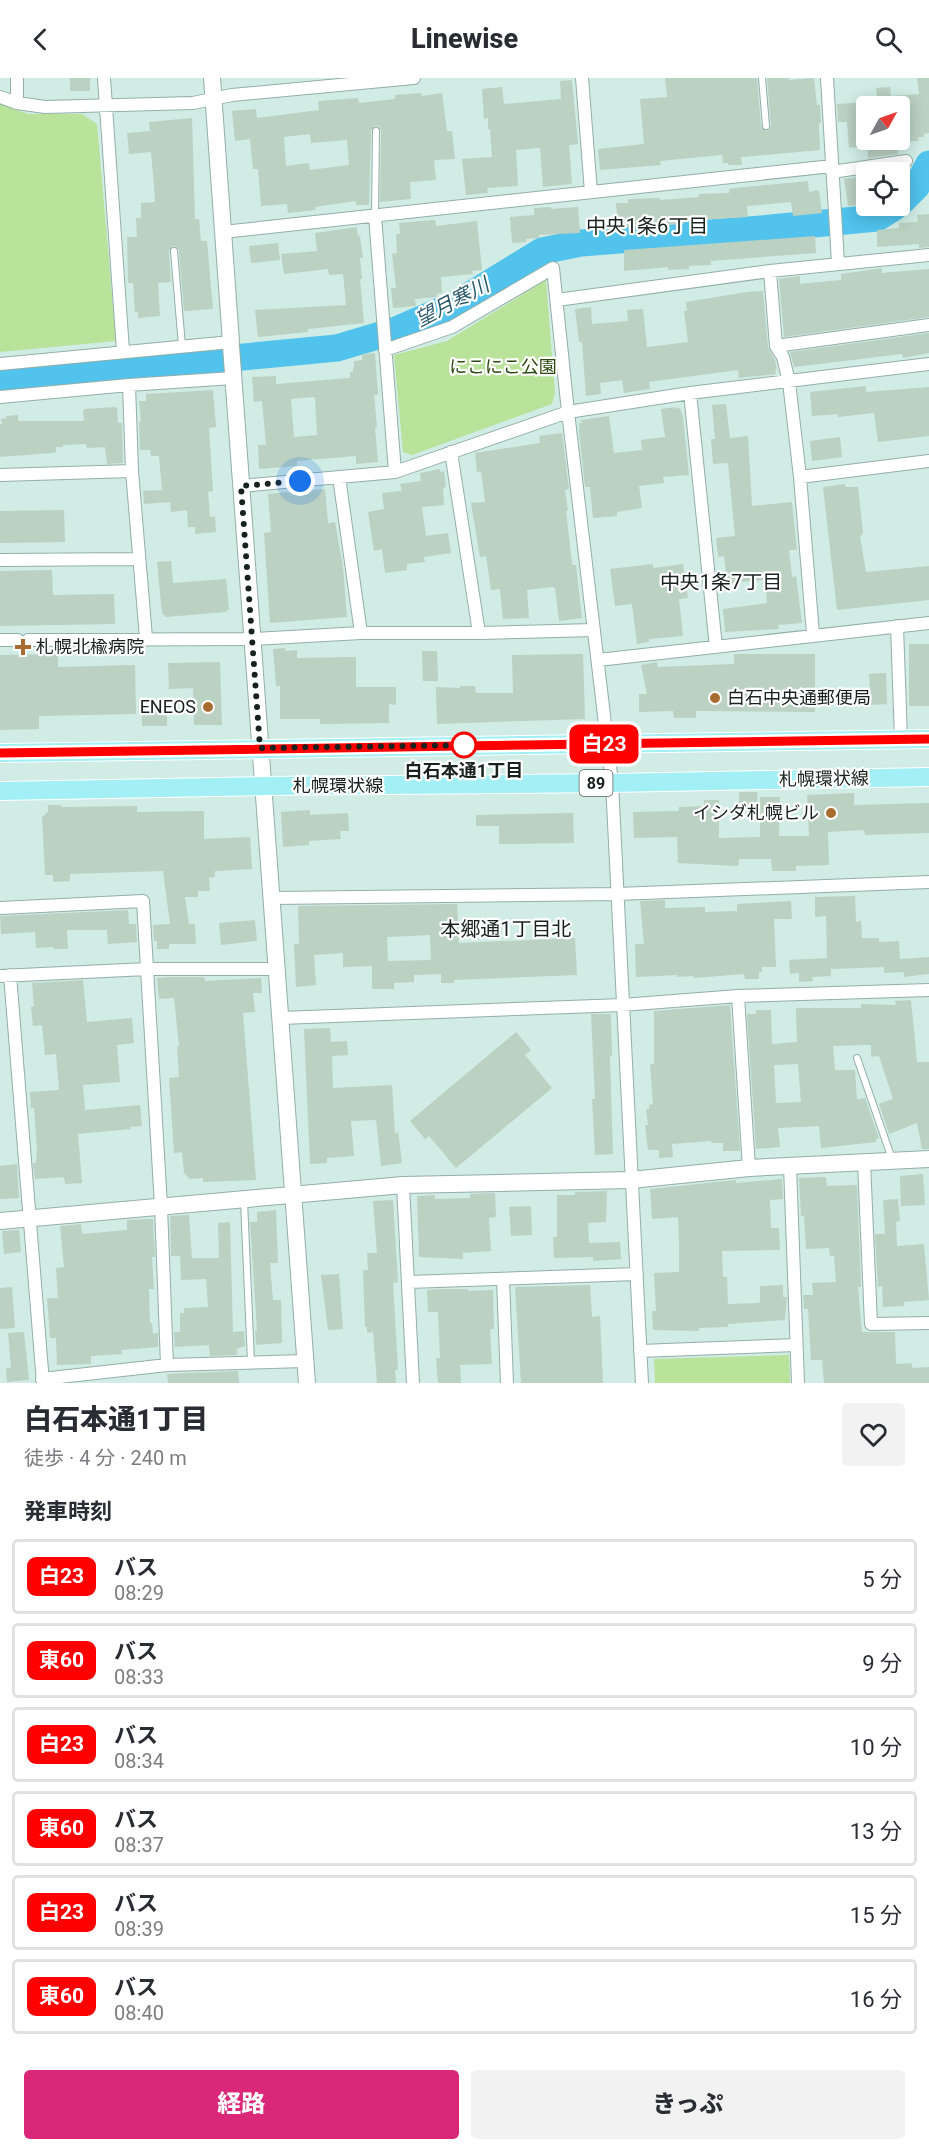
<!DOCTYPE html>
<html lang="ja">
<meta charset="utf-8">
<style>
:root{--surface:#fff;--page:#f2f2f3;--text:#2b2b33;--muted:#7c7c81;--line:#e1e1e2;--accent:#db2777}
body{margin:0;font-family:Roboto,"Noto Sans JP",sans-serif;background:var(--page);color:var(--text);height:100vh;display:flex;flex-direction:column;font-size:22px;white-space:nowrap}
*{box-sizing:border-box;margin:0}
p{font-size:20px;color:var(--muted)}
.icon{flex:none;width:33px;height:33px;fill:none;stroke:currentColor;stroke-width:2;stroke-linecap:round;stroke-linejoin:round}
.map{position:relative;height:1305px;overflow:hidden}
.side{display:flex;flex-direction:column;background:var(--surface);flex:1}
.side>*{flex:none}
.badge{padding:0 12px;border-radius:9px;font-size:21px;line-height:39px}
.needle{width:39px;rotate:50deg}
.buttons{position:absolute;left:856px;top:18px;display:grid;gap:12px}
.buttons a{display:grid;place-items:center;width:54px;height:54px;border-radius:6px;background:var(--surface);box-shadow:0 3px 15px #0003;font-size:30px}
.you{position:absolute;width:30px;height:30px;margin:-15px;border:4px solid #fff;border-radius:50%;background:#1a73e8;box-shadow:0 0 0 9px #1a73e833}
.map>.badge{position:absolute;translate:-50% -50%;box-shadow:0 0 0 3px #fff}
h2{padding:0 24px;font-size:22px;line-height:54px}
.round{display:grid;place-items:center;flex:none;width:63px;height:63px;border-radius:6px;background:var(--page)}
.summary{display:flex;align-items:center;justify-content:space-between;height:102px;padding:0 24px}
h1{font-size:28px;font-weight:800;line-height:45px}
.primary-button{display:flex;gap:12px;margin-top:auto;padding:12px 24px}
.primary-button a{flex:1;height:69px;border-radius:6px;background:var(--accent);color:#fff;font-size:24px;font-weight:800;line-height:69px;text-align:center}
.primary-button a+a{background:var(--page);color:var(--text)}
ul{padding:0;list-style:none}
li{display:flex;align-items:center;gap:18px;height:75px;margin:0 12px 9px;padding:0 12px;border:3px solid var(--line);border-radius:6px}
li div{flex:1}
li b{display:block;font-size:22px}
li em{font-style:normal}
li .badge{min-width:66px;font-weight:700;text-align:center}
header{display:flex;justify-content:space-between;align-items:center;height:78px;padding:0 24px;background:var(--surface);font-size:27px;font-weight:800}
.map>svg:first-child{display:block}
</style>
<header><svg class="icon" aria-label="back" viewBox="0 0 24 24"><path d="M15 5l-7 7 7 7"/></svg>Linewise<svg class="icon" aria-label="search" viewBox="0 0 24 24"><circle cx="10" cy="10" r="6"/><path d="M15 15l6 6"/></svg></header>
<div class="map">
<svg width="929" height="1305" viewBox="0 0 929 1305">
<rect width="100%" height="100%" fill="#d0ece5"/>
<path fill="#b9e29a" d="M0 26 28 36H82L97 46 116 263 0 274Z
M546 202 555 315 552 326 412 377 403 374 394 277 447 263Z
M789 1277 790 1305H655L654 1281Z"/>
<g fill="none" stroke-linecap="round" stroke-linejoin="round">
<path stroke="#51c3ed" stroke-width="27" d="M900 125 916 109 929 86
M0 302 337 270 394 253 454 227 542 173 581 165 761 151 877 140 896 128"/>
</g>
<path fill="#bbd1c2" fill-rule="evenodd" d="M70 0H90V13H70Z
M665 0H757L761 48 766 53 769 52 771 48 767 0H789V2L814 0 817 27H820L821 45H819V50L820 72 741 79 742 87H728V85H723L722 77 660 83 661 87 600 92 598 71 644 66 640 21 667 19Z
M917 0H929V55L924 56V59H918L919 63 900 64V28H870V19H877L876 10 890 9 891 18 919 16Z
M572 2 578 66 569 67 572 106 543 109 540 70 516 72 518 108 487 110 488 115 466 117 462 81 492 79 490 51H488V40L484 41 482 11 502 9 504 26 561 21 560 3Z
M421 15 422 18 442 15 447 53H452L455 81 434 82 436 102 410 104 411 121 380 124 381 53 379 49 375 48 371 53 369 127H356V123L315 129 316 132 288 135 287 126 261 128 258 91H253L250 61 235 63 232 33 256 31 257 40 319 32 318 23 358 20 359 25 395 21V17ZM310 56 311 65 347 62 349 87 310 92 309 85 286 88 284 59Z
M867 24V68L849 70 847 44H838L837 26Z
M192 40 195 141H199L201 163H207L213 231 184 233 179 173 177 169 173 168 169 173 171 204 158 205 160 238 138 240V234H135L133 205H128L127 159H137L136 140H141V125L155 124 154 108 151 74 129 76 127 55 150 53 149 44Z
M867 62H897L898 76 868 80Z
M858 99 860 111 867 110V126L848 128 844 101Z
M808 103 809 114 819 112 822 135 793 138 791 124 747 128 748 139 683 143 684 146 618 150 616 125H628V121L660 120V122L699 119 698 116 729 115V111L736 110Z
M551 129V131L578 129 580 155 539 157V160L526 161V164L512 165 510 139 534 137V130Z
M929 136V169L919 170V166L877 169V152L899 150V145L918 144 917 137Z
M435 142 436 148 477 143 482 192 472 193 473 196 441 199 442 215 437 216V219L415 221 416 228 393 230 391 210H396L392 176 397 175 396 156H400L399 145Z
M357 149 358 159 360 158 363 180H360L362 201H360L364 245 308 251V254L258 259 255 232 346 227 343 196 329 197 328 191 284 196 281 176 317 173 315 155Z
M815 158 816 175 711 183V187L689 188V191L668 192V189L624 193V172Z
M278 165 280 182 251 185 249 168Z
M882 190V195L929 191V239L784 259 779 201 800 198V206L841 202V196Z
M763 213 768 269 775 282 777 291 775 292 776 296 739 300 738 292 708 296 649 304 650 311 624 315 622 302 600 305 601 316 586 318 582 264H579L575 231 591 229 592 246 628 243 627 232 643 231 647 269 688 264 684 233H687L686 224 747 214Z
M929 255V275L903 280 902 276 794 289 790 274Z
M375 275 378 317H374L377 349 375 350 378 384 356 386V378L297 383V388L259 391 258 367H266L262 323 254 324 252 299 276 298V306L350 300V294H353V290H354V283L362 282V276ZM315 319 317 357 294 359 291 321Z
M866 308V314L929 309V358L878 364 874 335 838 339V336L812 338 810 314Z
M213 312 216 349 209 350 213 413 208 414 210 439 215 438 216 454 195 456V449H188L187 432 171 434 170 424 144 426 143 413 162 412 159 378H151L150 372H140L139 344 141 343 139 323H146V316Z
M726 326 730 360 748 358 752 428 792 424 797 472H789L792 499 796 498 802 545 778 547 779 551 725 554 723 531 767 525 765 502 727 505 724 478 718 479 716 460 735 458 728 385 713 386 711 361H715L712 327Z
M115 329 117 330 118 345H122L123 385 107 386 105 369 87 370 86 366 63 367V369H56V374L52 375 0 379V346H2L1 341 6 340V338L18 337V343H84L83 333 85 331Z
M676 329V331L680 330 683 339 689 397 663 399 664 405 639 408 642 430 617 434V438L593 440 590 409H585L579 353V345H582L581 342 609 338 614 375 642 372 641 362 665 359 661 331Z
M562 355 569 411 565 412 568 433H566L572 485 573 487H576L582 540 559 543 555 510 553 509 527 512 529 540 503 541 500 511 491 512 486 478 480 479 471 425 485 424 481 393 477 394 475 375 540 365 539 358Z
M840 359 842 379 812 383 810 363Z
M440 391V394L444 393 446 409 443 410 444 427 422 429 426 458 448 455 451 475 424 479 425 484 407 486V492L385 495 382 471 374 473 368 434 384 431 382 415 402 413 400 406 421 403 420 395Z
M845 406V409H858L863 455 860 458 866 494 929 488V522L837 532 823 409Z
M325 411 328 445 335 444 343 489 347 539 270 545 264 455 271 454 268 416Z
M64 432 65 464 0 465V433Z
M171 483 173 505 226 501 229 531 225 534 166 539 162 535 157 484Z
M653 486V490L683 486 688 520 679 521 683 558 649 561V564L637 566 632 526 615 528 610 491Z
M52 492 53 517 114 516 115 546 0 548V493Z
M909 566H929V628H909Z
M285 570V573L297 572V580L356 579V609H396V627L389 626V645L320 646V641H280V608H276L273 571Z
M422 573H437L438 603H423Z
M58 576V589L135 587 136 636 39 638V651L0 652V577Z
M583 576 585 641 437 646 436 609 460 610V608H475L476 615H513L512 577Z
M734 576H815V634L696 633V640H674L673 633 639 634V616H647L641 587 657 584 658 589 734 586Z
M220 584 222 647H194L193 610 169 611 168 585Z
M886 595 887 626 871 627 869 596Z
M167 632V648H142V633Z
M739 714H757L758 730H739Z
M854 715V727L929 725V755L865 757 864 752 828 754 829 787 796 788V793H772L771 781H739L738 788 678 785 677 759 634 760 633 734 679 733V729L704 728V722H719V760L760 759V719H780L779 758H809L807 717Z
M48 727H61V729L137 728V734L204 733V761L250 759 252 791 215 793V799L209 800 210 813H198V819H185L189 846H195L196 866H169V871H157V863H154L153 847 170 846 163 793 70 796V803L53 804V797H45L42 739 48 734Z
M310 732V737L348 735 349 753H340L341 761 309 763V767L283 769 281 734Z
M573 735 574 765 499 766V748H476V737Z
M855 818 856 844 861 843 862 860H879V864L899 863 900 881 929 879V896L904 899V894L884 895V889L831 891V898L812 899 813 903 799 904V895L790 896 789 882 827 880 826 838 815 839V819Z
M665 822V830L705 829V834L737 833V826L791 823 792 841H774L776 889H762V894H759V901H745L744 896 694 900 693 898 677 899V897L636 899 635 866H644L640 823Z
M457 826 459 865 575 860 577 897 454 902V905H441V896L414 897V904L394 905V911H372V888L343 889V875L314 877 316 907 296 909 294 866H299L298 828ZM430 857 431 882 388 883 387 859Z
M128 832 129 846H136L137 864 108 866 107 852H67L68 871H54V869L36 870 35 854 1 856 0 838Z
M255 842 257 863 221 867 219 845Z
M168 899H204L205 903 261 900 262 915H253L255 934 243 935 256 1102 203 1104V1100L190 1101 184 1095 182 1074 174 1075 169 1000 179 999 177 968H179L174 920 159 921 157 900Z
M83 902 87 944 132 940 134 965 117 967 120 1004 83 1007 85 1032 140 1027 142 1048 130 1049 131 1051 78 1056 82 1105 65 1106 64 1099 35 1101 33 1085H36L37 1072 34 1030 31 1031 30 1014 59 1012 56 976 45 977 42 947 33 948 31 929 34 928 32 905Z
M911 922 917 984H929V1071H922L917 1045 889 1056 879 1026 893 1021 879 978 871 979V967H864L833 968 835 992H855L857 1021 865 1020 879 1060 876 1061V1064L821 1070 819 1048 778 1050 780 1069 756 1071 747 936H756V932H771L772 966 797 964 796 930H861V926L896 927 895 923ZM798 986 801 1024 776 1025 774 987Z
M730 927 740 1072 738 1073H723V1065H711V1063L672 1066 673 1079 659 1080V1072H648L645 1047H648L646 1031H649V1027L653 1026 650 986H654V933Z
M591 936H611L612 978H610L613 1076 595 1077 592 1021H595Z
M330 950 331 964 347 963 348 977 332 978 333 1010 392 1007 395 1056 398 1053 402 1085 381 1088 376 1042 351 1043 354 1078 327 1080V1085L310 1086 304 951Z
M516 954 531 972 525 977 552 1010 456 1090 429 1058 425 1061 410 1043Z
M17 1086 19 1120 0 1121V1088Z
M923 1096 925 1127 901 1128 900 1098Z
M826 1099 827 1108 857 1107 861 1209H858L862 1254H895L896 1286 912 1285V1290L929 1289V1305H824L822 1282H811L808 1231H804L803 1217H813L812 1205 836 1204 834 1178H830L829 1170 806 1171 804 1138H801L799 1100Z
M782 1101 783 1121 770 1122 771 1150H779L780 1172 722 1173 723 1199H727L728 1226 759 1225 760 1223V1208L783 1207V1219H787L785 1242 728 1246V1249L699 1250V1253L653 1252 652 1233H656L654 1195 679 1194V1162L678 1139 652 1141 650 1111 736 1102V1105Z
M607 1113 606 1144 588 1145 589 1165 620 1164 621 1181 593 1183V1179L554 1180 553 1159H557V1117H575V1114Z
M495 1115 496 1139 489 1140 491 1173 463 1175V1181L419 1179 417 1118 435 1117V1121L470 1120V1116Z
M898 1121 900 1143 896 1144 897 1168 924 1166 929 1222 904 1224V1228L883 1229 882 1208 878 1209 875 1156H885L883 1122Z
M393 1122 398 1204 393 1205 398 1291 395 1292 396 1305H377L373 1254 367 1255V1249H365L363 1192H368L367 1175H377L373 1123Z
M531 1128 532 1157 511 1158 509 1129Z
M276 1132 278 1185H270L273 1222H281L282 1265 256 1267 255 1253H257L250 1144H257V1134Z
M189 1137 192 1180H219L218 1145 230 1144 233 1254 244 1253 245 1268 237 1271V1277L210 1278 209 1267 175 1269 174 1254H180V1235H184V1230L208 1229 206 1201 181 1202 180 1178H171L170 1138Z
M153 1141 155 1179H152L154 1211H149L150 1245H152L153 1256 158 1255V1269L121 1272 122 1276 91 1278V1286L57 1287 56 1260H50L47 1220H58L56 1190 64 1189 60 1148 81 1146 82 1156 127 1152V1142Z
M19 1152 21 1174 4 1176 2 1153Z
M339 1196 343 1251 328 1252 321 1197Z
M590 1207 592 1239 600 1238 603 1305H521L515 1209Z
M12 1209 15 1250 0 1251V1210Z
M443 1211H468V1213L493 1212 494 1251H490L492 1286 460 1287 461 1305H438L436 1280H440L438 1234H428L427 1212Z
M24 1254 29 1302 7 1304 6 1290H11L8 1255Z
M238 1293 239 1305H168L167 1296Z"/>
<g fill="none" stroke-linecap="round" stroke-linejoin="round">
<g stroke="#94aea8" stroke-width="8">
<path id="lane" d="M762 0 766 48
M375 138 376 53
M174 173 182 268
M857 980 892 1081
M244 1123 251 1284"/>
</g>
<g stroke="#94aea8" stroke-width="14">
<path id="street" d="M104 0 123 273
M582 0 591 114
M827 0 838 185
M0 19 17 25 45 29 193 25 232 17 414 0
M17 25V0
M832 94 906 83
M375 138 395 394
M223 154 832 88
M770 193 776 268 783 279 789 304 800 399 813 556
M557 222 770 193 929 177
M776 268 929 247
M385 272 452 249 553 190 568 334 612 705 642 1305
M0 286 231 264V268
M129 307 132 393 146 560
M690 315 716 569
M0 319 129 307 233 300
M451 374 479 555
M0 397 132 393
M339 399 361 555
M800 399 929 383
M241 408 395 394 568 334 690 315 929 286
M0 482 139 481
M897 548 901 661
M0 562H18
M28 562 253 561 361 555H479L594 552
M598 582 929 545
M272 820 617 816 929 804
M0 830 143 823 161 1128 167 1287
M10 897 43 1305
M0 898 147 891H277
M738 918 749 1090
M281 940 622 927 738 918 929 912
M864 1084 871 1246 929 1245
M790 1088 798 1305
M403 1107 413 1305
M503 1201 507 1305
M408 1204 637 1196
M640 1273 796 1267
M42 1301 167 1287 305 1283"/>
</g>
<g stroke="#94aea8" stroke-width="18">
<path id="secondary" d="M212 0 231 264
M231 268 307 1305
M0 1143 403 1107 631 1102 749 1090 929 1081"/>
</g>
<g stroke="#fff" stroke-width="20">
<path id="primary" d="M0 675 929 661
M0 713 263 708 612 705 929 699"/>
</g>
<use href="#lane" stroke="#fff" stroke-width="6"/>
<use href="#street" stroke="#fff" stroke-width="12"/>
<use href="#secondary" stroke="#fff" stroke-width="16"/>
<use href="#primary" stroke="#a2eff5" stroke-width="18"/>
</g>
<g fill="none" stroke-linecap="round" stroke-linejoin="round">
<g stroke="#fff" stroke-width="14">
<path id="line" d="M0 675 929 661"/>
</g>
<use href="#line" stroke="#f00" stroke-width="9"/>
<path stroke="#17211e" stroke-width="6" stroke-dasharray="0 10.8" d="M300 403 241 408 260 670 474 667H464"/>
</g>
<g fill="#a96c30" stroke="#fff" stroke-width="2">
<path d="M20 560h6v6h6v6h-6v6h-6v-6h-6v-6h6z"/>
<circle cx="715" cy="620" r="6"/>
<circle cx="208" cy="629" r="6"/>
<circle cx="831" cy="735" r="6"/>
</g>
<circle fill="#fff" stroke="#f00" stroke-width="3" cx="464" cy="667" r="12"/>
<g text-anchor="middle" stroke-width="4.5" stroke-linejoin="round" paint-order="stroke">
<rect fill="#fff" stroke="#5d6462" stroke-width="1.5" x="579.5" y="692" width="33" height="26" rx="4.5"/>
<g font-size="16" font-weight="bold" fill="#17211e">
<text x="596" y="711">89</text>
</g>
<g font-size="18" fill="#2a470e" stroke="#fff">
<text x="503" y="295">にこにこ公園</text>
</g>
<g font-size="18" fill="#17211e" stroke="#fff" text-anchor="start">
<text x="36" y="575">札幌北楡病院</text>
<text x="727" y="626">白石中央通郵便局</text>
<text x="196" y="635" text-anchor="end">ENEOS</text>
<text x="819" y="741" text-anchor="end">イシダ札幌ビル</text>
</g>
<g font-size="18" font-weight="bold" fill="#17211e" stroke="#fff">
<text x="464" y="699">白石本通1丁目</text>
</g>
<g font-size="18" fill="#17211e" stroke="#fff">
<text transform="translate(824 701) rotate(-1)" y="6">札幌環状線</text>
<text x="338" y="714">札幌環状線</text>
</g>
<g font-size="20" fill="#17211e" stroke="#fff">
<text x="647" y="155">中央1条6丁目</text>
<text x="721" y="511">中央1条7丁目</text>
<text x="506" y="858">本郷通1丁目北</text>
</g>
<g font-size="20" font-style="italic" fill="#285769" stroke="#fff">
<text transform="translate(452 224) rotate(-28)" y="7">望月寒川</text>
</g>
</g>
</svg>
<div class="buttons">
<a><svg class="needle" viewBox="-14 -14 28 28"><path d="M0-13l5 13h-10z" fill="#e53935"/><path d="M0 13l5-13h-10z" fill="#7c7c81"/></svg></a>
<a><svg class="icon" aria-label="locate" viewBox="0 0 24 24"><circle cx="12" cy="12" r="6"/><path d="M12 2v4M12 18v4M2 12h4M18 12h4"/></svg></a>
</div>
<div class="you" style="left:300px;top:403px"></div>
<b class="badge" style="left:604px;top:666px;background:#f00;color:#fff">白23</b>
</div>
<section class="side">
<div class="summary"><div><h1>白石本通1丁目</h1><p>徒歩 · 4 分 · 240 m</p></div><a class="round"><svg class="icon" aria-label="heart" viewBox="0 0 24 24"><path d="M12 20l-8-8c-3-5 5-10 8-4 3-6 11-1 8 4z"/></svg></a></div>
<h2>発車時刻</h2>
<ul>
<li><span class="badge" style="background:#f00;color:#fff">白23</span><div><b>バス</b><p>08:29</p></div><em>5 分</em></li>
<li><span class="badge" style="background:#f00;color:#fff">東60</span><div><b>バス</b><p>08:33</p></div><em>9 分</em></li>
<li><span class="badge" style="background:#f00;color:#fff">白23</span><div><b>バス</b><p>08:34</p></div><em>10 分</em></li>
<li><span class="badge" style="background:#f00;color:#fff">東60</span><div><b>バス</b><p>08:37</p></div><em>13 分</em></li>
<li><span class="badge" style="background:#f00;color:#fff">白23</span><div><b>バス</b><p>08:39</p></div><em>15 分</em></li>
<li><span class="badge" style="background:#f00;color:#fff">東60</span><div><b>バス</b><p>08:40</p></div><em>16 分</em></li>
</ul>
<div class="primary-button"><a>経路</a><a>きっぷ</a></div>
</section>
